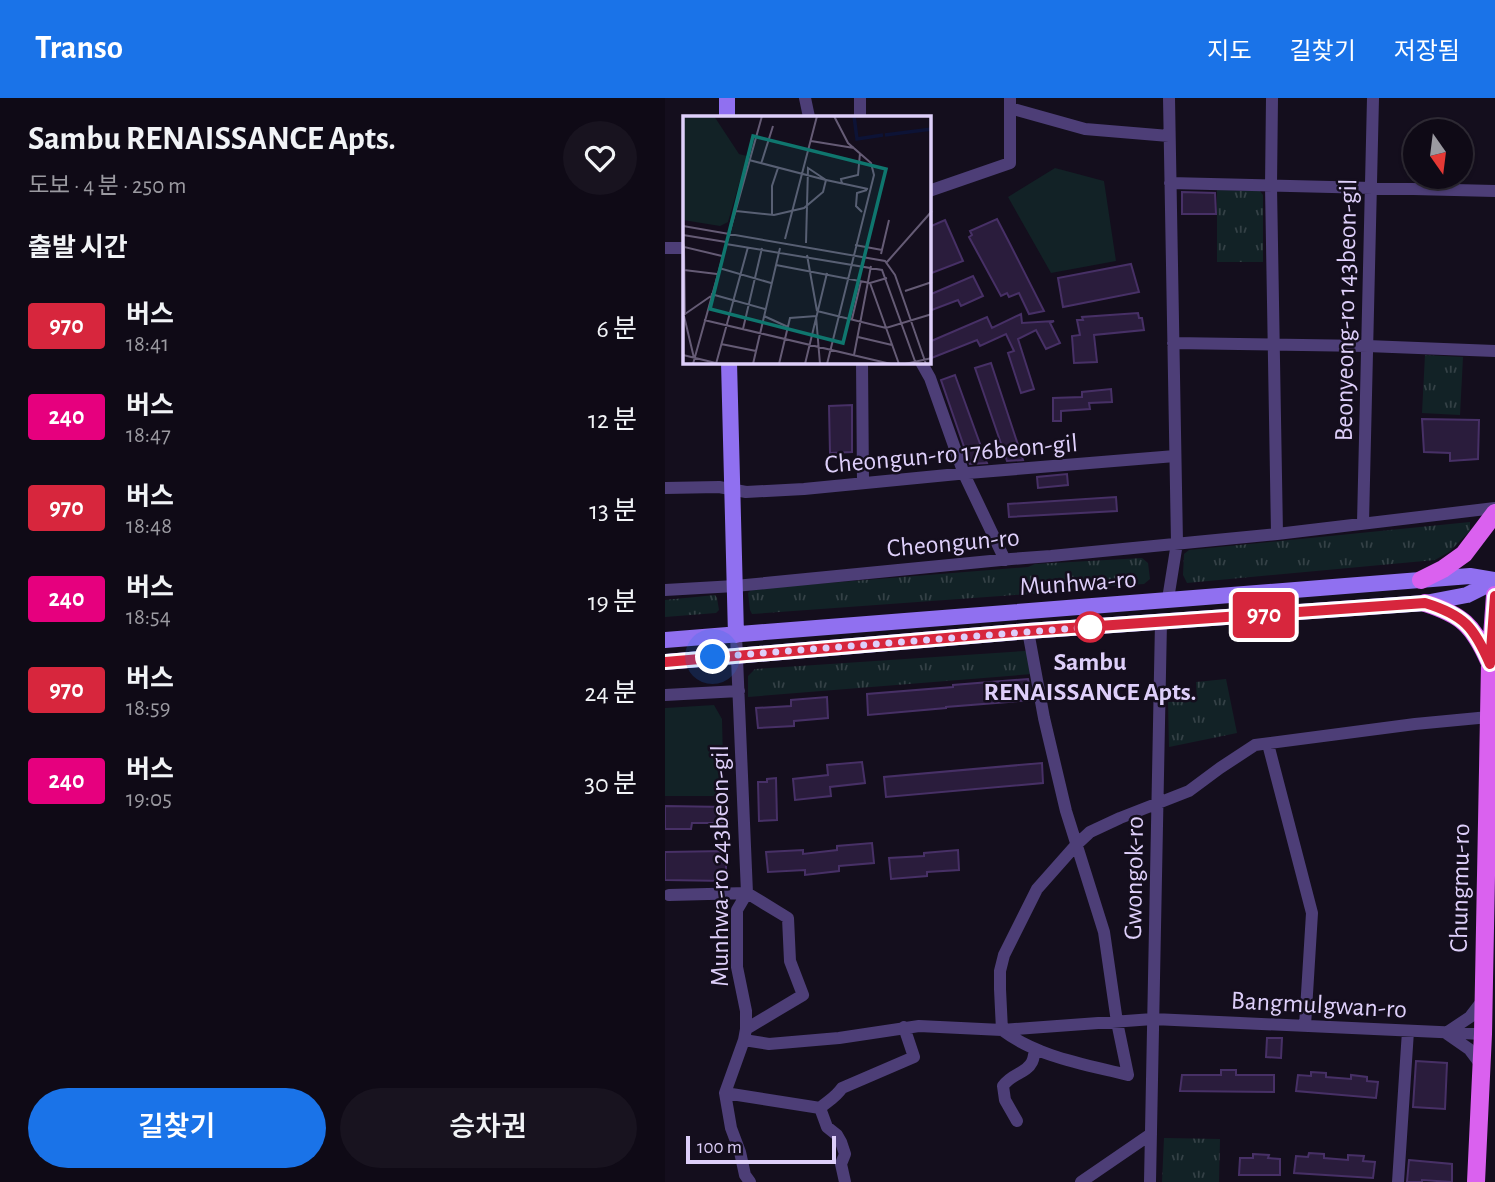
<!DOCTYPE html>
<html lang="ko">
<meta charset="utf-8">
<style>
:root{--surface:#0f0a16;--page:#18131f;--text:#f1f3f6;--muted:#9b9aa1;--line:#2f2b35;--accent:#1a73e8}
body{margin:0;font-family:"Alegreya Sans","Noto Sans KR",sans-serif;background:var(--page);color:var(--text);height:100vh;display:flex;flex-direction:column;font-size:26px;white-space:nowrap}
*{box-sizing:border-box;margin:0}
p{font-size:23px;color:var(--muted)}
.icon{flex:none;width:38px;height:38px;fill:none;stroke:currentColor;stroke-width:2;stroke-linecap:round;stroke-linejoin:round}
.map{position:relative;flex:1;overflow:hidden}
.side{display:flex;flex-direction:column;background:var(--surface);width:665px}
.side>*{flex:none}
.badge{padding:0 14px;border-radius:5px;font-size:24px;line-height:46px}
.needle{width:46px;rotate:166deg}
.controls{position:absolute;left:738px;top:21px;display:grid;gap:14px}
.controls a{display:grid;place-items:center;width:70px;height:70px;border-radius:50%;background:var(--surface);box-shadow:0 2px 5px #0004,0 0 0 2px var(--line);font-size:35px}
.scale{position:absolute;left:21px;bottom:18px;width:150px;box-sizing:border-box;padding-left:7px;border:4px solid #decffa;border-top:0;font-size:19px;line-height:24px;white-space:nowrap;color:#decffa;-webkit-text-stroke:5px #140e1d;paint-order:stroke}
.you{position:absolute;width:35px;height:35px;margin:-18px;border:5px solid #fff;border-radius:50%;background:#1a73e8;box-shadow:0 0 0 10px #1a73e833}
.map>.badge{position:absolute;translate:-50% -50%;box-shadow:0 0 0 4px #fff}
h2{padding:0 28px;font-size:26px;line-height:63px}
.round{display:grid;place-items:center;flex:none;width:74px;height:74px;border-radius:37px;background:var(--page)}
.overview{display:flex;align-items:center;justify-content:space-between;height:119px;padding:0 28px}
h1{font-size:33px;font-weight:600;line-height:52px}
.button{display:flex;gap:14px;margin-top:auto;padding:14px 28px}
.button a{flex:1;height:80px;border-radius:42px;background:var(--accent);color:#fff;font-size:28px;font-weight:600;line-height:80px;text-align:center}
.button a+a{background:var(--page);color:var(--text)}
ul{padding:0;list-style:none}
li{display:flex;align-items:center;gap:21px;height:91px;padding:0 28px}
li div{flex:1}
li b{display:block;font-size:26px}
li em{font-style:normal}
li .badge{min-width:77px;font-weight:700;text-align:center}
header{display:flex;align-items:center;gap:42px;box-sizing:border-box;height:98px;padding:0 35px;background:var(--accent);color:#fff}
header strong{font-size:33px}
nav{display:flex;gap:38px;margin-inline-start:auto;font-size:24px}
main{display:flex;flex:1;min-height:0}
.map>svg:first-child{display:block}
</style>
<header>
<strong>Transo</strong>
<nav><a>지도</a><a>길찾기</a><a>저장됨</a></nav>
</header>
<main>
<section class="side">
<div class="overview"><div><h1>Sambu RENAISSANCE Apts.</h1><p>도보 · 4 분 · 250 m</p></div><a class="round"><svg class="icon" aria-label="heart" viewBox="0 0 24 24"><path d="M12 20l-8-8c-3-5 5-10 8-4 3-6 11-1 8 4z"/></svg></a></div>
<h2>출발 시간</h2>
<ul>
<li><span class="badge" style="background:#d7263d;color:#fff">970</span><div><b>버스</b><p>18:41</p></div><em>6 분</em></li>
<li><span class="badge" style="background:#e6007e;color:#fff">240</span><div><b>버스</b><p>18:47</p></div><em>12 분</em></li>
<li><span class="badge" style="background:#d7263d;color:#fff">970</span><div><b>버스</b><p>18:48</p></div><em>13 분</em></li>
<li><span class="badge" style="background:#e6007e;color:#fff">240</span><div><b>버스</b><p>18:54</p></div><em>19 분</em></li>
<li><span class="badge" style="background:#d7263d;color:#fff">970</span><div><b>버스</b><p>18:59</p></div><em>24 분</em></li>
<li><span class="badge" style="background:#e6007e;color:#fff">240</span><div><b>버스</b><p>19:05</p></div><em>30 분</em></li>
</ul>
<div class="button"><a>길찾기</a><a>승차권</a></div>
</section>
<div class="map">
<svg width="830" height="1084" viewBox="0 0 830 1084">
<defs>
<pattern id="grass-tufts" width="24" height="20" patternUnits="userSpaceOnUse" patternTransform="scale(1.75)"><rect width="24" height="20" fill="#122226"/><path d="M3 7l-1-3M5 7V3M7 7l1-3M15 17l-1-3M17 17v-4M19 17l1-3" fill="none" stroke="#344146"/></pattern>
</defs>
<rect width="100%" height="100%" fill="#140e1d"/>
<path fill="url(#grass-tufts)" d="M552 92 595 93 598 97V164H552Z
M760 257 798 259 795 317 757 315Z
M805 424V433L784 454 770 462 522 485 518 477 519 456 524 452Z
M477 460 483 465 485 481 479 486 383 492 377 495 87 516 85 512 83 495 87 491 363 469 370 466Z
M50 497 52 500 54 512 51 515 0 519V502Z
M360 553 364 557 367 576 83 599V578L90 571Z
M561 581 572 635 504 649 503 604 532 603 531 584Z
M499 1040 555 1041 554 1084H497Z"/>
<path fill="#122226" d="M390 70 439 83 451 163 386 175 343 99Z
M49 607 57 621 59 698H0V610Z"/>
<path fill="#2a1c3c" stroke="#473066" stroke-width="2" d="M517 94 550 95 551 116H517Z
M332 121 345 146 379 213 364 216 354 195 344 199 342 195 336 198 304 139 307 137 305 133Z
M280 122 298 163 264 176V129Z
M466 166 474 194 398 209 393 180Z
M308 178 318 198 296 208 293 202 264 213V197Z
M473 215 474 220H477L479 232 429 237 432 264 409 265 407 238 415 237 412 222H418L417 219Z
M356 216 357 225 389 223 385 225 395 245 381 251 371 232 353 241 369 291 356 295 343 255 349 253 341 236 315 248 312 242 264 261V244L322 219 327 230Z
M326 265 358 362 342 363 310 270Z
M290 277 322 365 305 366 276 282Z
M446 291 447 304 424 305 425 311 396 313V323H388V300L417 299V294Z
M187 307V354L165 355 164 308Z
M757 321 814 322 813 361 785 363V355L759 354Z
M402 376 403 387 373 390 372 379Z
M451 399 452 413 344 419 343 406Z
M363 581 367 602 281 609V610L203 617 202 596 288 589V587Z
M162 599 163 620 129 623V628L93 630 91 610 126 608V602Z
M197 664 200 685 165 689 166 698 130 702 128 681 163 677 162 667Z
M377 665 378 685 221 699 219 679Z
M111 680 112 722 94 723 93 684H102V681Z
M0 708 61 709 62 725H27L26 731H0Z
M207 745 209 765 174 768V773L140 777V772L103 774 101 754 138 752V756L172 752V748Z
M293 752 294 772 262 774V778L226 781 224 760 259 758V755Z
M61 753V783L0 782V754Z
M602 940H617L616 960 601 959Z
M751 963 782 965 780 1011 748 1009Z
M556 972H571V977H609V994L515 993 517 977H556Z
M646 974 661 975V979L686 981V977L702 979V983L713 984 711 1000 631 993 633 977 646 978Z
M644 1055 659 1056V1060L683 1062V1057L699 1058 698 1063 710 1064 708 1080 629 1075 631 1058 643 1059Z
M588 1056 604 1057 603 1060 615 1061V1077H574L575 1060H588Z
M744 1062 787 1066V1084L757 1082V1084H742Z"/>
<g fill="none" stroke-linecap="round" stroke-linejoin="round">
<path stroke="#4d3e77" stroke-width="12" d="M140 0 144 19
M195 0V19
M607 0 606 88 612 436
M345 10 420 31 504 38
M505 85 830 93
M264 93 345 65V0
M0 150H19
M508 245 702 248 830 253
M197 264 198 385
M256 264 265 280 299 376 340 462
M0 390 54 389 81 394 139 391 303 375 510 358
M698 425 708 0
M0 492 70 488 346 461 386 458 612 436 830 410
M503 501 512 445 504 0
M71 537 82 795 72 812V869L81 913V931L79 942 60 995 66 1030 75 1054 80 1077 85 1084
M0 597 74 593
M603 646 647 815 640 928
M4 797 82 795
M81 931 138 897 125 863 123 820 82 795
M337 932C373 959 419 966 463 977L452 924 439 834 401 713 379 620 363 533
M337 932 488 921 818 936
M79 942 104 946 174 940 254 928 337 932 335 891V873L339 857 372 791 411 747 425 734 455 720 524 693 555 670 590 647 750 626 824 619
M816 967 804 951 781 935 805 919 818 902
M60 995 155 1010
M352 1023 340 1002 338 988C347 975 361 976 367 964 369 960 369 956 370 952
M180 1084 176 1066 180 1056 176 1044 172 1037 162 1029 155 1010C164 1002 170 1000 177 990L249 959 239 929
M416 1084 486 1036
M485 1084 496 524
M733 1084 743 933"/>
<path stroke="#9070f0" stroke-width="16" d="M62 19V0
M64 264 71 537
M0 542 805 478 830 482
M0 564 363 533 760 505 802 497 830 483"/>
<path stroke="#da61ef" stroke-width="18" d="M756 482 778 471 799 456 830 415
M760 505C797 517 808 527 824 563
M811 1084 818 936 825 566 830 497"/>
</g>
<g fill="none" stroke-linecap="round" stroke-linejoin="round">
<g stroke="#fff" stroke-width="16">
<path id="line" d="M0 564 363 533 760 505C799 517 809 529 825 566L830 498"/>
</g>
<use href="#line" stroke="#d7263d" stroke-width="10"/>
<path stroke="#decffa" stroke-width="7" stroke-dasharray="0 12.6" d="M48 559 425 529"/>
</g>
<circle fill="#fff" stroke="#d7263d" stroke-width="3.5" cx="425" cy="529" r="14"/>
<g text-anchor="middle" stroke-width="5" stroke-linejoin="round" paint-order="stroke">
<g font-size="26" fill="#decffa" stroke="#140e1d">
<text transform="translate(680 212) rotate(-89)" y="9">Beonyeong-ro 143beon-gil</text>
<text transform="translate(286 355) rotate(-5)" y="9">Cheongun-ro 176beon-gil</text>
<text transform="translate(288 444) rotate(-5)" y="9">Cheongun-ro</text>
<text transform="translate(413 484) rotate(-4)" y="9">Munhwa-ro</text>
<text transform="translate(54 768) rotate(-90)" y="9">Munhwa-ro 243beon-gil</text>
<text transform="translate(468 780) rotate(-89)" y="9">Gwongok-ro</text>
<text transform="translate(794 790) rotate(-89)" y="9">Chungmu-ro</text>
<text transform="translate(654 906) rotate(3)" y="9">Bangmulgwan-ro</text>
</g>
<g font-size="26" font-weight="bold" fill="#decffa" stroke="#140e1d">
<text x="425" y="572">Sambu<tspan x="425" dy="30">RENAISSANCE Apts.</tspan></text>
</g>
</g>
<g transform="translate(18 18)">
<rect width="248" height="248" fill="#140e1d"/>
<path d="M31 0 56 38 64 40 45 106 37 110 0 104V2Z" fill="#122226"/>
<path fill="none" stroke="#0d1336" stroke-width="3.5" d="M171 0 174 23 200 19M202 19 249 13"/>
<path fill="none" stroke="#655b75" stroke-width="2" d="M128 25 171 32M66 44 143 64M78 48 90 10M159 68 158 63 175 59 177 37M53 95 91 99 121 92 140 76 143 64 185 73M179 96 173 90 174 77 184 74M89 99V70L95 52M0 110 202 145 212 159 243 248M0 119 43 126M102 123 134 0M0 127 1 131 39 140M123 127 125 52 143 64M43 128 199 154 233 248M172 129 199 134M1 131 2 199M198 138 206 104M124 139 134 195M204 146 249 95M93 149 187 167 204 162M36 152 88 167M1 154 34 158M187 167 216 248M222 175 249 166M28 178 82 193M134 195 203 212 249 198M2 198 28 180M1 200 11 242M81 200 105 211M169 203 178 165M21 204 208 248M60 213 79 132M175 221 209 229M38 228 73 235M0 239 37 248M171 239 188 150M10 248 79 0M33 248 65 131M70 248 97 132M96 248 107 202 133 200 137 248M122 248 144 157M144 248 191 59 188 47 165 27 151 0M222 248 249 242"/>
<path fill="#0f766e" fill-opacity="0.15" stroke="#0f766e" stroke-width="3.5" d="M70 20 203 53 160 227 27 193Z"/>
<rect width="248" height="248" fill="none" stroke="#decffa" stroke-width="3.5"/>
</g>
</svg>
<div class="controls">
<a><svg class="needle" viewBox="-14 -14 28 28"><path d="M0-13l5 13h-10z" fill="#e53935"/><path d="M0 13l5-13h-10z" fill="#9b9aa1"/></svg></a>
</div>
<div class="scale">100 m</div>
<div class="you" style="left:48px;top:559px"></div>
<b class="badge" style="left:599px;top:517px;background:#d7263d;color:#fff">970</b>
</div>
</main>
